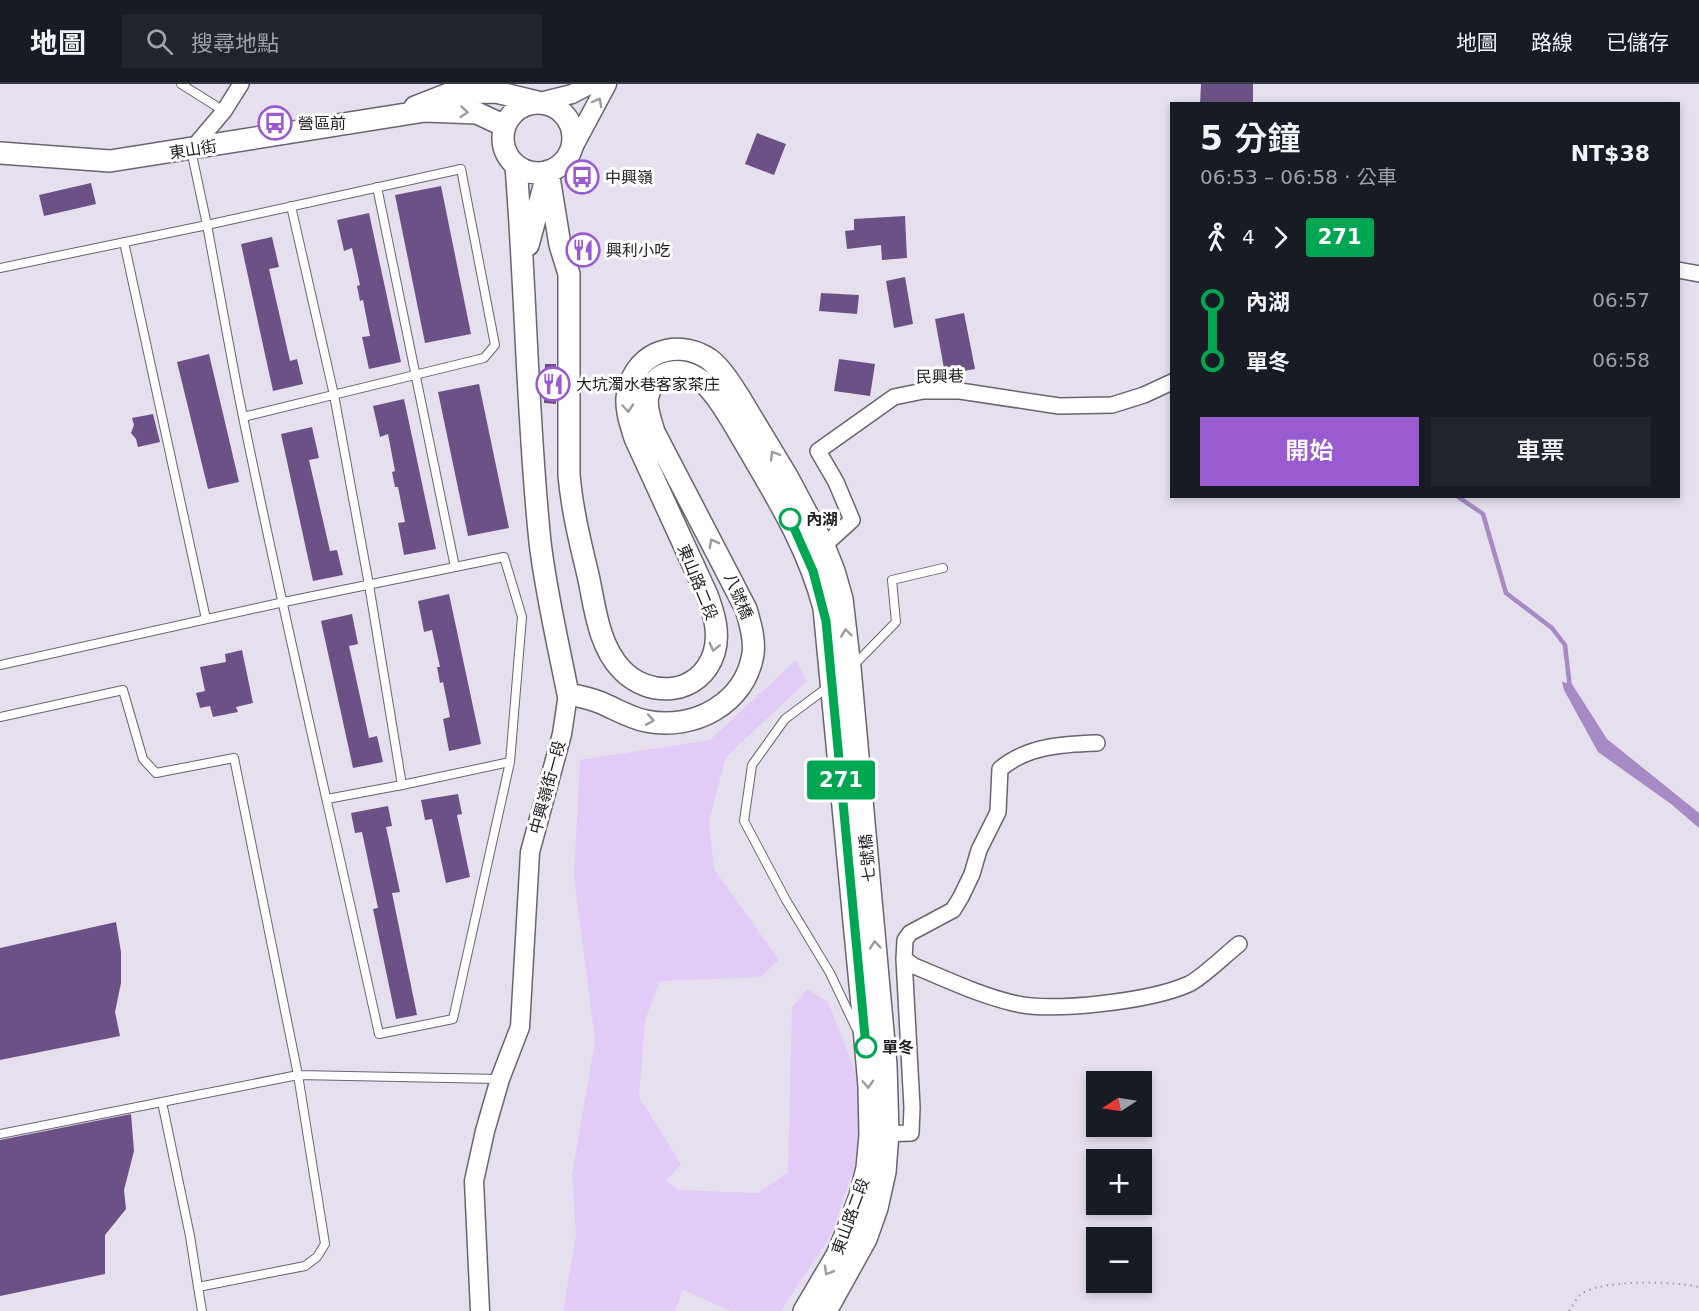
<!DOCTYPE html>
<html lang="zh-TW">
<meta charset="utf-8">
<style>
:root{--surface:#171b24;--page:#20242c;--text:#f1f3f6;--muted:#9ea1a6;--line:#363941;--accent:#9a5bd1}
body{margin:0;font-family:"DejaVu Sans","Noto Sans TC",sans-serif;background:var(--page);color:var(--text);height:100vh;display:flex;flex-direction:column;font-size:22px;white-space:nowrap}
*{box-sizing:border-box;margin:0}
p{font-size:20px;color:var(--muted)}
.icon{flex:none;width:33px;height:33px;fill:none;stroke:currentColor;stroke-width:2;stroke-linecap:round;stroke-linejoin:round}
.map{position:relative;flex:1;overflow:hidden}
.sheet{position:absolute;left:1170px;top:18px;width:510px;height:396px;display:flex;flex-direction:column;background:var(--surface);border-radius:0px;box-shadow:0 3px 9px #0003}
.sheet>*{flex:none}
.badge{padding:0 12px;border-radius:4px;font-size:21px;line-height:39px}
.needle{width:39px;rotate:258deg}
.buttons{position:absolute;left:1086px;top:987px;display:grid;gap:12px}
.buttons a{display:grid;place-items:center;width:66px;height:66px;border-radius:0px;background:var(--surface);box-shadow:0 3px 9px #0003;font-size:30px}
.map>.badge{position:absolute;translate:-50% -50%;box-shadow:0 0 0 3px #fff}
.legs{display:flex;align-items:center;gap:9px;height:66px;padding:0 30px;font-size:20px}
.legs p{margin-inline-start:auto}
.head{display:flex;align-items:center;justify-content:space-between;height:102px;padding:0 30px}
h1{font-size:33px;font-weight:600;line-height:45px}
.button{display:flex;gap:12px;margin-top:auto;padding:12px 30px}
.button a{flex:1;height:69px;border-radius:0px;background:var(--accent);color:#fff;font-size:24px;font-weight:600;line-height:69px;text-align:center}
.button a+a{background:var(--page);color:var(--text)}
ul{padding:0 30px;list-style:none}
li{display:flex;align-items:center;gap:21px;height:60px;font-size:22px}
li i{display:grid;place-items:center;width:9px;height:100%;margin:0 8px;background:currentColor}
li i::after{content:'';width:15px;height:15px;margin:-8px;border:4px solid;border-radius:50%;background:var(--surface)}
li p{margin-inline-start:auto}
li:first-child i{background:linear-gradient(#0000 50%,currentColor 0)}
li:last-child i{background:linear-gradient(currentColor 50%,#0000 0)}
header{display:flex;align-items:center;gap:36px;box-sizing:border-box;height:84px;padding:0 30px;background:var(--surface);border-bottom:2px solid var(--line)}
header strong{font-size:28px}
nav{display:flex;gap:33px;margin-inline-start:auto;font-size:21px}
.search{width:420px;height:54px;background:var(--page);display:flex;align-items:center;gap:15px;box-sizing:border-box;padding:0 21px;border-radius:0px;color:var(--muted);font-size:22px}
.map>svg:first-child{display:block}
</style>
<header>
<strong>地圖</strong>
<div class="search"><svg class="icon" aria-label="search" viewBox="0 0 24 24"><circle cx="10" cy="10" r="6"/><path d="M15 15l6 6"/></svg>搜尋地點</div>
<nav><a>地圖</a><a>路線</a><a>已儲存</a></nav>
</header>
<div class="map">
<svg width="1699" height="1227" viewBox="0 0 1699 1227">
<rect width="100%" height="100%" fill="#e6e0ee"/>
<path fill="#e0ccf6" d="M796 576 807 597 726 673 709 737 714 785 779 876 761 893 660 897 645 936 639 1013 681 1080 666 1097 679 1106 758 1109 788 1088 792 923 807 905 828 918 860 999 858 1072 831 1151 781 1227H731L683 1206 675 1227H563L576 1151 572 1091 595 957 574 792 580 676 710 656Z"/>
<path fill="#a68ac4" d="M1562 598 1572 600 1607 655 1699 729V744L1671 720 1598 668 1564 606Z"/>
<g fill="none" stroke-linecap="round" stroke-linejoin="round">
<path stroke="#a68ac4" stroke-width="4.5" d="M1457 412 1483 430 1506 509 1552 544 1565 561 1570 605"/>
</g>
<path fill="#6c5186" d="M1201 0H1253V20H1200Z
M757 49 786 60 774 91 745 80Z
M91 99 96 120 44 132 39 111Z
M441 102 471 250 425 259 395 111Z
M369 129 401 278 369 285 362 253 370 252 363 216 360 217 357 202 360 201 352 164 344 167 337 136Z
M905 132 907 174 882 176 881 161 847 165 845 147 854 146V135Z
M272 153 279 183 269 185 290 277 297 275 303 300 273 307 241 160Z
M905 193 913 240 894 244 886 197Z
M821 209 859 211 857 230 819 227Z
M964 229 975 285 945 290 935 235Z
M209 270 239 398 208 405 177 278Z
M839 275 875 280 870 312 834 307Z
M545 280H556V320L544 319Z
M479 300 509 444 468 452 438 308Z
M404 315 436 465 404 471 398 439 405 438 398 403H395L392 388 395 387 388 350 380 353 373 322Z
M153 330 160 358 138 363 136 355 131 349 134 341 132 334Z
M312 343 319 374 309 376 330 467 337 466 343 491 313 497 281 350Z
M449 510 481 660 449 667 443 635 450 633 443 598 440 599 437 583H440L432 546 424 548 418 517Z
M352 530 358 560 349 562 369 654 377 652 383 678 353 684 321 537Z
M242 566 253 619 236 623 238 628 213 633 210 622 200 624 196 609 205 607 200 583 226 578 225 570Z
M458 710 462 730 457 731 470 793 446 799 432 735 425 736 421 716Z
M388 722 392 742 386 743 400 808 392 809 417 931 396 935 373 825 378 824 362 748 355 749 351 729Z
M116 838 121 868V899L115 928 120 952 0 976V864Z
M131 1030 134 1067 124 1106 126 1125 105 1151V1190L0 1212V1056Z"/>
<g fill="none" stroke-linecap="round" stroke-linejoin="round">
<g stroke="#696470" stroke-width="10">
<path id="service" d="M181 0 224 27
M377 103 455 483
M291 122 334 311 369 501 402 701 510 678
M124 158 206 535
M0 184 207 141 191 66
M0 581 284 518 504 473 522 533 510 678 453 935 379 950C334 745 285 539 243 333 230 269 219 205 207 141L461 85 495 261 484 274 243 333
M853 582 896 538 892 496 943 484
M828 603 785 635 752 681 744 737 786 816 830 889 856 944
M0 633 123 606 143 675 156 689 234 674 298 991 325 1160 317 1173 305 1182 198 1203 202 1227
M327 715 402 701
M162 1018 190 1152 198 1203
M0 1050 298 991 498 995"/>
</g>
<g stroke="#696470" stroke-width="18">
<path id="minor" d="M191 66 224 27 241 0
M1678 186 1699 190
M818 467 852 436 836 398 818 367 894 313 923 307H960L1059 322 1112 321 1144 311 1172 298
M904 875 905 856 910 849 953 826 961 813 972 790 979 766 998 728 1000 685C1027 662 1063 660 1097 659
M879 1050 911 1049 912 1023 904 875 914 882C946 895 979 911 1013 919 1052 929 1151 917 1189 900 1203 893 1225 871 1239 860"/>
</g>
<g stroke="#696470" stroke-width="21">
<path id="tertiary" d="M540 18 572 10 591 0
M568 73 607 0
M480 1227 474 1097 485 1047 500 995 520 943 530 768 562 650 568 610"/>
</g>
<g stroke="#696470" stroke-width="24">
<path id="secondary" d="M503 54a35 35 0 1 1 70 0a35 35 0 1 1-70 0Z
M415 23 451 9 496 8 537 18
M0 69 110 77 425 27 477 29 505 42
M516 82C526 207 527 333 540 458 546 509 558 559 568 610 578 612 589 614 599 618 614 624 630 634 646 637 693 647 745 620 753 570 755 555 750 539 746 525L654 348C651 337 645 323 648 312 656 280 689 282 708 303 724 320 735 343 748 364 779 417 808 464 824 524L862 921 869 1002 870 1051 867 1084 860 1112 849 1142 837 1171 804 1227
M548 87 560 161 569 190V391C572 425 580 458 588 491 595 523 598 560 621 585 649 615 700 612 714 569 720 549 714 530 707 511L635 354C631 341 626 327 627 314 631 271 674 252 709 275 721 284 730 299 738 311L788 394 824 462 834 487 842 515 850 584 886 981 888 1049 885 1088 877 1124 866 1155 826 1227
M528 161 546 95"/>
</g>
<path stroke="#a19ca7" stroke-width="2" stroke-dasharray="1.5 4.5" stroke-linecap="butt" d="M1569 1227C1573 1222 1576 1215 1580 1211 1599 1195 1675 1197 1699 1203"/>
<use href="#service" stroke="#fff" stroke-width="8"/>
<use href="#minor" stroke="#fff" stroke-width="15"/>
<use href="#tertiary" stroke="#fff" stroke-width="18"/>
<use href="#secondary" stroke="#fff" stroke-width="21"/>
</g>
<defs><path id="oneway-chevron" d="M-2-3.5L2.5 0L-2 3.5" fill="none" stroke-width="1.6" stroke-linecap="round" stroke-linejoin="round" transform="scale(1.5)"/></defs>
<g stroke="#9c9b9d">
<use href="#oneway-chevron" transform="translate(598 18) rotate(-62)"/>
<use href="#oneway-chevron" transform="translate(464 28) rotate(5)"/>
<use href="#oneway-chevron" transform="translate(628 324) rotate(85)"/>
<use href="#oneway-chevron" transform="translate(774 371) rotate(-121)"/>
<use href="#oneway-chevron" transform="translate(713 459) rotate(-118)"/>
<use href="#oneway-chevron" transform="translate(846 549) rotate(-97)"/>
<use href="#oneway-chevron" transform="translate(714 563) rotate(104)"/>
<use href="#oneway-chevron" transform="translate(650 636) rotate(10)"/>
<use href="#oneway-chevron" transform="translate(875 861) rotate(-95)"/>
<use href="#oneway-chevron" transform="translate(868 1000) rotate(87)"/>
<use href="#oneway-chevron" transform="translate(828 1187) rotate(120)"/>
</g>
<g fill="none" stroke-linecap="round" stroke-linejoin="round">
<g stroke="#fff" stroke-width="14">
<path id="line-1" d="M790 435 813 487 826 537 866 963"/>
</g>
<use href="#line-1" stroke="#00a651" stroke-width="9"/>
</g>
<defs>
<g id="bus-ring" transform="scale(1.725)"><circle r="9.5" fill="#fff" stroke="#9a5bd1" stroke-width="1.5"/><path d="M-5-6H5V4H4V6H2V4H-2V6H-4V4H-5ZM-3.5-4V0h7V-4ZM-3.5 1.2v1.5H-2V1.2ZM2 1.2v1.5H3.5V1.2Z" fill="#9a5bd1"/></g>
<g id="restaurant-ring" transform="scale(1.725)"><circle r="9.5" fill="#fff" stroke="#9a5bd1" stroke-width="1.5"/><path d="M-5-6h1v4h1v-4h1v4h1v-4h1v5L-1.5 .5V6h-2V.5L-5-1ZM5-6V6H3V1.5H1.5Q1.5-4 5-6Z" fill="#9a5bd1"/></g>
</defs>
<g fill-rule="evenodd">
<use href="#bus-ring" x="275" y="39"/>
<use href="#bus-ring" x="582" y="93"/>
<use href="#restaurant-ring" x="583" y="166"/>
<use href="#restaurant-ring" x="553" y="300"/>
</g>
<g fill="#fff" stroke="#00a651" stroke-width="3">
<circle cx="790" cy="435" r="10"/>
<circle cx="866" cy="963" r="10"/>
</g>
<g text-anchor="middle" stroke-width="6" stroke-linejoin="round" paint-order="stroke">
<g font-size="16" fill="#222025" stroke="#fff" text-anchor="start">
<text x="298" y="45">營區前</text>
<text x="605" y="99">中興嶺</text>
<text x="606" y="172">興利小吃</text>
<text x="576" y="306">大坑濁水巷客家茶庄</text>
</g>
<g font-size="16" fill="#222025" stroke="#fff">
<text transform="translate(193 65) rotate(-9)" y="6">東山街</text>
<text transform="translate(940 292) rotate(-1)" y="6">民興巷</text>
<text transform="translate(698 498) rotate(68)" y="6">東山路二段</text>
<text transform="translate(739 512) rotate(67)" y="6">八號橋</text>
<text transform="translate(547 703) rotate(-75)" y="6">中興嶺街一段</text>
<text transform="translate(867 774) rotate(-95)" y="6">七號橋</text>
<text transform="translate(850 1132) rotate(-70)" y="6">東山路二段</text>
</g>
<g font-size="16" font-weight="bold" fill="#222025" stroke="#fff" text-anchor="start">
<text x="806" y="441">內湖</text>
<text x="882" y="969">單冬</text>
</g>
</g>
</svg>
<div class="buttons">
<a><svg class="needle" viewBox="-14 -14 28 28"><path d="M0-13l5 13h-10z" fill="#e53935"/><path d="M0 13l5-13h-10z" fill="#9ea1a6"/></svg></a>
<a>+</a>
<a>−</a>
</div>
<b class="badge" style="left:841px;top:696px;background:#00a651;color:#fff">271</b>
<section class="sheet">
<div class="head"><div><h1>5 分鐘</h1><p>06:53 – 06:58 · 公車</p></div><b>NT$38</b></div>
<div class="legs"><svg class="icon" aria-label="walk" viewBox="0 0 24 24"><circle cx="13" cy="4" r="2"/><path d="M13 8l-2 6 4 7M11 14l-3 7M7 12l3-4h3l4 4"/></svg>4<svg class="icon" aria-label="forward" viewBox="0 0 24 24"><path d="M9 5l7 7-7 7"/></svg><b class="badge" style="background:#00a651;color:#fff">271</b></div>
<ul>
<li><i style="color:#00a651"></i><b>內湖</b><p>06:57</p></li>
<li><i style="color:#00a651"></i><b>單冬</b><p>06:58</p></li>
</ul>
<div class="button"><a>開始</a><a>車票</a></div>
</section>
</div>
